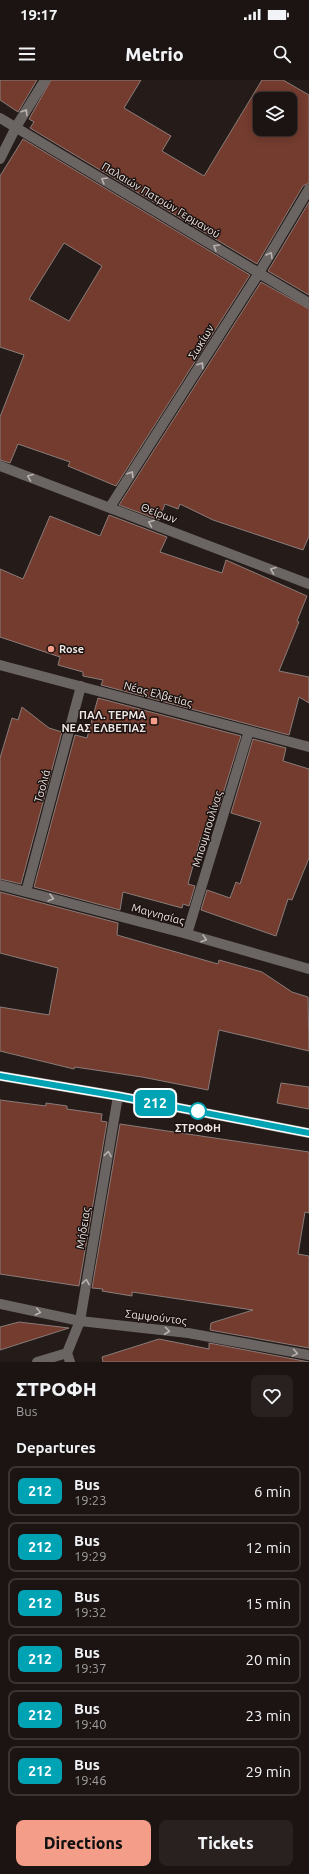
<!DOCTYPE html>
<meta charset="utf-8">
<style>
:root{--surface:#1c1412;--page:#292120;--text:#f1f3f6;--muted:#a09e9f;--line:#3a3332;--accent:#f49e89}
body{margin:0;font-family:Ubuntu,sans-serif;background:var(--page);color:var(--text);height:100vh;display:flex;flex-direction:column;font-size:15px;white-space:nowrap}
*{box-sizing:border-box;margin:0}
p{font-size:13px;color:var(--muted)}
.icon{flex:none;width:22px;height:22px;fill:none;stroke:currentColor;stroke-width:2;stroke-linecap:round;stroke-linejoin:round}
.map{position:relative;height:1282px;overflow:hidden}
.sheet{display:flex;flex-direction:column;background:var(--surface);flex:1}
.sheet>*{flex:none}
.badge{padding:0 8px;border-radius:6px;font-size:14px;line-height:26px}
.tools{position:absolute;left:253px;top:12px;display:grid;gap:8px}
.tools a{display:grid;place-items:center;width:44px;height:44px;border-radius:8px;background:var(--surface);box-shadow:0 2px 10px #0003,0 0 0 1px var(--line);font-size:20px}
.map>.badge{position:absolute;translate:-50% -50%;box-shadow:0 0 0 2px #fff}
h2{padding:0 16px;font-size:15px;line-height:36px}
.round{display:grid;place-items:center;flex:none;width:42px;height:42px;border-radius:8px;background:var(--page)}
.summary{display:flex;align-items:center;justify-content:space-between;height:68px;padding:0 16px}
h1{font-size:19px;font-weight:800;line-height:30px}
.action{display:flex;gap:8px;margin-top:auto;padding:8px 16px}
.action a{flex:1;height:46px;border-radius:8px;background:var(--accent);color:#111;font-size:16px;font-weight:800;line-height:46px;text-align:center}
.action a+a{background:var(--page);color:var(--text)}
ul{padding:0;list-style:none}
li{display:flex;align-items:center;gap:12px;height:50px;margin:0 8px 6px;padding:0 8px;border:2px solid var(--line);border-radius:8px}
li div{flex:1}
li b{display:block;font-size:15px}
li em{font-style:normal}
li .badge{min-width:44px;font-weight:700;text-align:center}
.status{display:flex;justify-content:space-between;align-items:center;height:28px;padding:0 20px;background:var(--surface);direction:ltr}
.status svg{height:11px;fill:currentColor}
header{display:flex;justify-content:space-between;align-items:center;height:52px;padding:0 16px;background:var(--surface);font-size:18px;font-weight:800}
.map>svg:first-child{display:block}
</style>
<div class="status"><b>19:17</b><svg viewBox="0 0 49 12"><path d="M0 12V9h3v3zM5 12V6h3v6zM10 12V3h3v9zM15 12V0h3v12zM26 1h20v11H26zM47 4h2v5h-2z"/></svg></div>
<header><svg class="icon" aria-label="menu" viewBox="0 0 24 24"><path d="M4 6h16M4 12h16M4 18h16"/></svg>Metrio<svg class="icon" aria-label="search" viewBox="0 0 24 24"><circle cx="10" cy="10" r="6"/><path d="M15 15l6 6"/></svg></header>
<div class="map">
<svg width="309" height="1282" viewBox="0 0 309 1282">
<rect width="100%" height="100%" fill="#251b18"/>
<path fill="#733c2f" stroke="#8a7c79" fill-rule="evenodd" d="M0 0H37L18 32 0 20Z
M51 0H141L124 28 171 56 162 71 204 96 262 0H283L309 15V103L303 106 257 184 30 48 34 42 29 39ZM260 19H290V49H260Z
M23 59 250 195 116 406 68 386 70 382 18 364 10 383 0 380V337L24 275 0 267V96ZM64 163 102 186 69 241 29 219Z
M309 122V215L268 191Z
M261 202 309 229V456L303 470 213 440 180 424 178 429 165 424 159 440 119 425Z
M109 435 167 457 160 472 222 493 226 480 307 516 297 541 299 542 279 591 309 597V623L299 617 289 655 101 605 103 600 83 596V592L58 585 60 577 0 557V489L23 499 50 436 100 456Z
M98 618 241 656 218 730 212 728 204 757H201L188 804 195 806 189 826 183 824 182 828 123 812 120 830 34 807 75 655 87 658Z
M22 627 49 648 62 652 21 804 0 799V678L12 638 18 640Z
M253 659 286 668 283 681 309 689V778L292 820 288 819 276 856 201 830 207 810 230 818 236 802 240 804 261 742 231 733Z
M0 812 118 843 117 855 218 884 219 880 262 892 292 912 308 917 309 971 219 950 208 1010 142 997 75 987 74 989 0 971V927L49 935 58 888 0 873Z
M281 1003 309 1007V1029L277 1023Z
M0 1020 46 1026V1023L67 1026V1029L102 1034 101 1041 107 1042 79 1206 0 1194Z
M120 1044 309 1072V1133L305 1132 298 1174 309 1176V1268L210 1250 211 1243 253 1230 132 1212V1216L102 1211 103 1209 92 1208Z
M19 1242 69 1248 0 1270V1247Z
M159 1259 209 1269V1263L309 1282H103L102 1277Z"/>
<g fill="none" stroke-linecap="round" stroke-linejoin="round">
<path stroke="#6a6563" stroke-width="10" d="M0 38 309 223
M0 79 16 47 45 0
M0 386 309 504
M110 427 259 193 309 109
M0 585 309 667
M0 805 187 854 309 889
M26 812 81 606
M187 854 249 651
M0 996 118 1016 309 1053
M0 1224 80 1241 188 1253 309 1275
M37 1282 67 1273
M70 1282 67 1273 80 1241 118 1016"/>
</g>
<defs><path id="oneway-chevron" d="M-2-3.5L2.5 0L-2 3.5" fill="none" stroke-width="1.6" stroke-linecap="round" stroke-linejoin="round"/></defs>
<g stroke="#b9b2b0">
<use href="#oneway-chevron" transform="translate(25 32) rotate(-58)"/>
<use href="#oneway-chevron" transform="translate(104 100) rotate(-149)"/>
<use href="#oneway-chevron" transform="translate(216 167) rotate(-149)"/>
<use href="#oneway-chevron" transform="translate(270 175) rotate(-59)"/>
<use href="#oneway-chevron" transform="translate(201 285) rotate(-58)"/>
<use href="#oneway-chevron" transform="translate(131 394) rotate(-58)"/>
<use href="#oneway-chevron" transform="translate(30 397) rotate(-159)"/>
<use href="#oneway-chevron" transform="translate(151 443) rotate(-159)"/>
<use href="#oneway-chevron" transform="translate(273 490) rotate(-159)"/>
<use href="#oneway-chevron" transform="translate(51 818) rotate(15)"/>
<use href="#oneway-chevron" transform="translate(204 859) rotate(16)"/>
<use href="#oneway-chevron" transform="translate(108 1074) rotate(-81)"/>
<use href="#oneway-chevron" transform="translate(86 1202) rotate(-81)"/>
<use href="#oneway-chevron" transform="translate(38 1232) rotate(12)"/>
<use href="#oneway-chevron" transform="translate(167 1251) rotate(7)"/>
<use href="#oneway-chevron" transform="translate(295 1273) rotate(10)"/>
</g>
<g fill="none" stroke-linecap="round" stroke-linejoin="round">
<g stroke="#fff" stroke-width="9">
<path id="line" d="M0 996 118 1016 309 1053"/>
</g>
<use href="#line" stroke="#00a3b4" stroke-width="6"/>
</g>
<g fill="#f49e89" stroke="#1b120f" stroke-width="1.5">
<circle cx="51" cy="569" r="4"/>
<rect x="150" y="637" width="8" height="8" rx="2"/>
</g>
<circle fill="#fff" stroke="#00a3b4" stroke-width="2" cx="198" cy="1031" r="8"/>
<g text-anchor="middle" stroke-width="3" stroke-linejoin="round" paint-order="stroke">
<g font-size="11" fill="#eee6e4" stroke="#1b120f">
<text transform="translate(161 120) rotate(31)" y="4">Παλαιών Πατρών Γερμανού</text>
<text transform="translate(201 262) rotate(-58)" y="4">Σωκίων</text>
<text transform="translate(159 433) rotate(21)" y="4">Θείρων</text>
<text transform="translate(158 614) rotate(15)" y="4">Νέας Ελβετίας</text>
<text transform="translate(42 706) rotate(-75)" y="4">Τσολιά</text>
<text transform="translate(207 749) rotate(-73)" y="4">Μπουμπουλίνας</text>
<text transform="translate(158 834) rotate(15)" y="4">Μαγνησίας</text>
<text transform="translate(83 1148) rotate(-81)" y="4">Μήδειας</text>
<text transform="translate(156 1237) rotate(7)" y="4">Σαμψούντος</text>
</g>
<g font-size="11" font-weight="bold" fill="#eee6e4" stroke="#1b120f" text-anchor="start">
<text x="59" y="573">Rose</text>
<text x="146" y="639" text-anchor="end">ΠΑΛ. ΤΕΡΜΑ<tspan x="146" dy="13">ΝΕΑΣ ΕΛΒΕΤΙΑΣ</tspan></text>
</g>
<g font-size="11" font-weight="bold" fill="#eee6e4" stroke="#1b120f">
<text x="198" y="1052">ΣΤΡΟΦΗ</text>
</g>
</g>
</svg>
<div class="tools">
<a><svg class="icon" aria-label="layers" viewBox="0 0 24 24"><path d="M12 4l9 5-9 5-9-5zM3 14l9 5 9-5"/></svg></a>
</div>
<b class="badge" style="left:155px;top:1023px;background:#00a3b4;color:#fff">212</b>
</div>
<section class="sheet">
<div class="summary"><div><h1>ΣΤΡΟΦΗ</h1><p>Bus</p></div><a class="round"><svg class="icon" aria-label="heart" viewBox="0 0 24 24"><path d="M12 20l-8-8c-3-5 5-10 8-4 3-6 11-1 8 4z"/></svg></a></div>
<h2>Departures</h2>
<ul>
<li><span class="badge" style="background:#00a3b4;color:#fff">212</span><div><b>Bus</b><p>19:23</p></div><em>6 min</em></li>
<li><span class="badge" style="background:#00a3b4;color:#fff">212</span><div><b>Bus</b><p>19:29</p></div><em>12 min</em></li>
<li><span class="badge" style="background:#00a3b4;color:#fff">212</span><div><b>Bus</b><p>19:32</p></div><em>15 min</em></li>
<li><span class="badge" style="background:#00a3b4;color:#fff">212</span><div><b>Bus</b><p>19:37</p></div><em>20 min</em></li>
<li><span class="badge" style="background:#00a3b4;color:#fff">212</span><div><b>Bus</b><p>19:40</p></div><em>23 min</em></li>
<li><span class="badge" style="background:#00a3b4;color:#fff">212</span><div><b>Bus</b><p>19:46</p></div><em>29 min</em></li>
</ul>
<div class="action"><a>Directions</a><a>Tickets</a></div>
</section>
